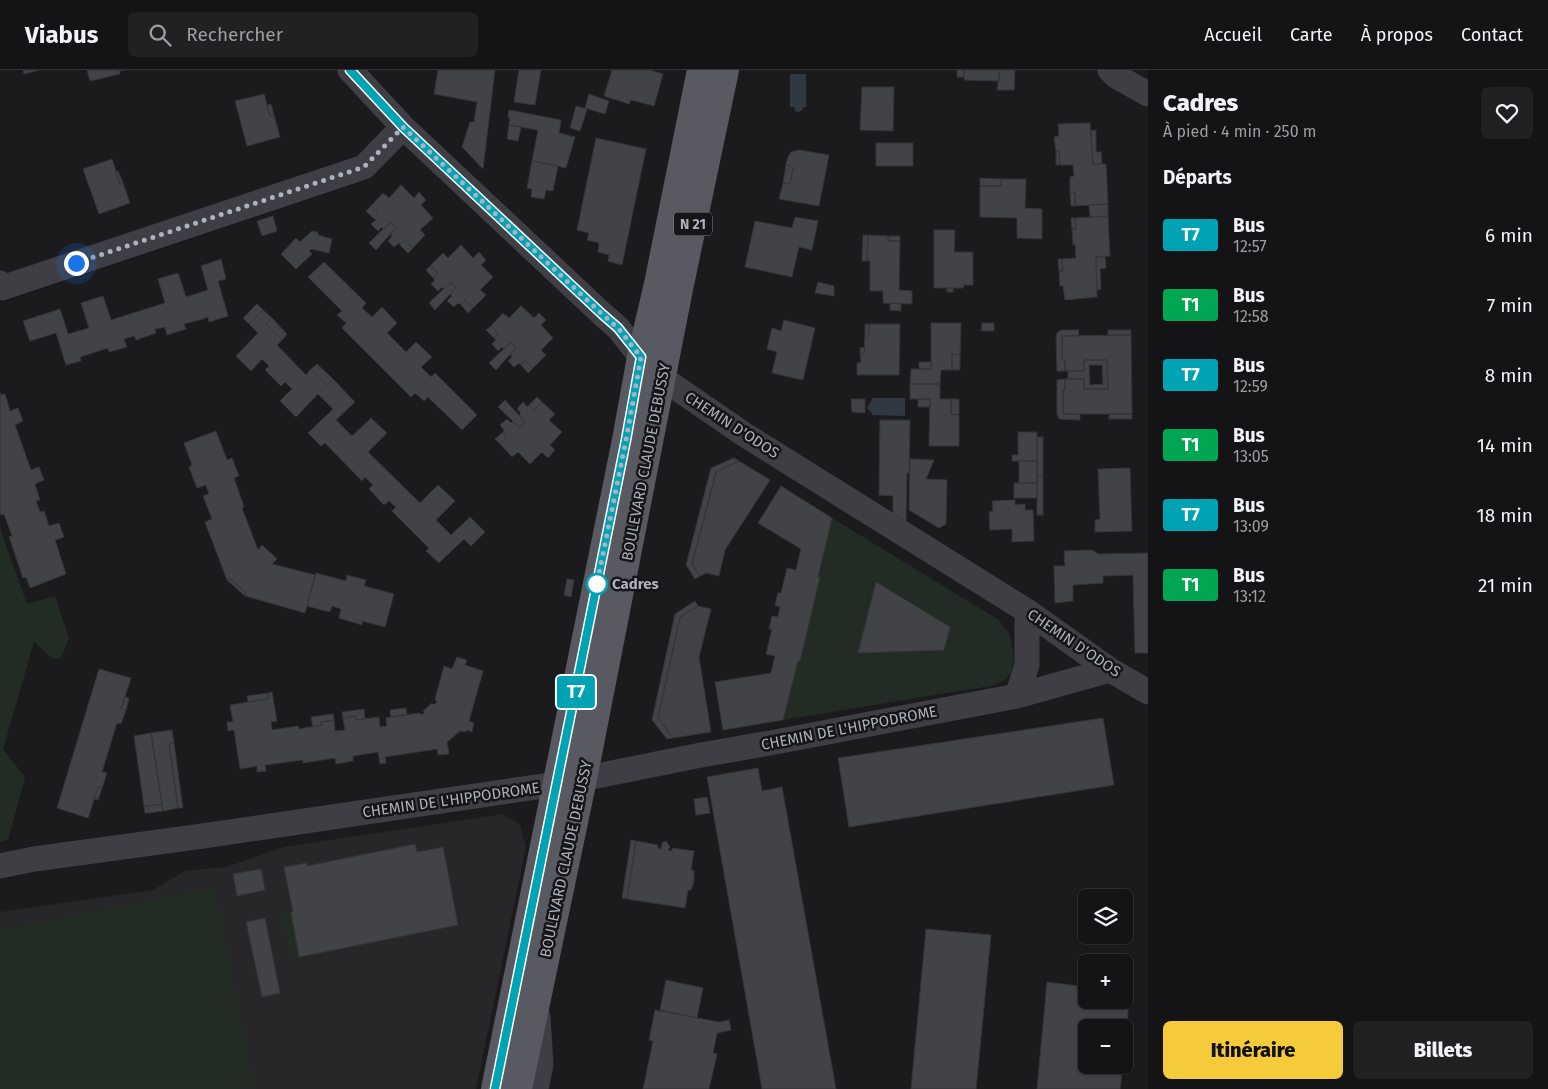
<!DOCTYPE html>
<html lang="fr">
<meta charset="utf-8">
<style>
:root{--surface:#141416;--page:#212123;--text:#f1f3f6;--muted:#9d9ea1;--line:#333335;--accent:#f5cb3b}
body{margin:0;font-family:"Fira Sans",sans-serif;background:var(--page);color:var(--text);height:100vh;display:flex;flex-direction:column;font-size:19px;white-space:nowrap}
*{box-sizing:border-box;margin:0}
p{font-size:16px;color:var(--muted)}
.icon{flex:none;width:28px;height:28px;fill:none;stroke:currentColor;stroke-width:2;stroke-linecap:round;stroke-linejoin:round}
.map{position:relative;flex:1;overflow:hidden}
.drawer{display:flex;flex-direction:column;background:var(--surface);width:400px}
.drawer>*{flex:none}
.badge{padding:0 10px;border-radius:4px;font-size:18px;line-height:32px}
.buttons{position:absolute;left:1078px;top:819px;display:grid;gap:10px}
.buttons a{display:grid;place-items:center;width:55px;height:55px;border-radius:8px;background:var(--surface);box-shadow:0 1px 4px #0004,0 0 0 1px var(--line);font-size:25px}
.you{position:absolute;width:25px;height:25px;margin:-12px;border:4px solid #fff;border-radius:50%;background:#1a73e8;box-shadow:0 0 0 8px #1a73e833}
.map>.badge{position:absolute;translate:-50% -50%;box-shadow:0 0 0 2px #fff}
h2{padding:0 15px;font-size:19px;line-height:45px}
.round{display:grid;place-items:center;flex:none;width:52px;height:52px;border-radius:8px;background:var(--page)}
.head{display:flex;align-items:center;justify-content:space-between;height:85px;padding:0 15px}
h1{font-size:24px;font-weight:800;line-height:38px}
.primary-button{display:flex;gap:10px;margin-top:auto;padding:10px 15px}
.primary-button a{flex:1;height:58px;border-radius:8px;background:var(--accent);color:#111;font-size:20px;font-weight:800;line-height:58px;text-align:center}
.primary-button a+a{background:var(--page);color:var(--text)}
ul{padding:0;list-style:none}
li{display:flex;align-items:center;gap:15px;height:70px;padding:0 15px}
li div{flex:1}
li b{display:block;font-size:19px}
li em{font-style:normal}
li .badge{min-width:55px;font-weight:700;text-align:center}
header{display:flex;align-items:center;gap:30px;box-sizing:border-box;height:70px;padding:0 25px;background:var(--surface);border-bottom:1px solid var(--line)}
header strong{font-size:24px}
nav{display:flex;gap:28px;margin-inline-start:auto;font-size:18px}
.search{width:350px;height:45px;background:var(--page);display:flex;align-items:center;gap:12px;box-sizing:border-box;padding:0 18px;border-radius:8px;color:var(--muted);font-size:19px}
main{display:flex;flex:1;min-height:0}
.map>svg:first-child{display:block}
</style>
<header>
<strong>Viabus</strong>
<div class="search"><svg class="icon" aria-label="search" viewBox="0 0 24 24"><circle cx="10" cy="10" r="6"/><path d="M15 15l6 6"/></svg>Rechercher</div>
<nav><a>Accueil</a><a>Carte</a><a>À propos</a><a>Contact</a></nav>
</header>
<main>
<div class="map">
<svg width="1148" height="1019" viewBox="0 0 1148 1019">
<rect width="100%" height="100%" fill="#1b1b1d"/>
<path fill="#27272a" d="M503 744 520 755 526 777 476 1019H0V842L153 820 185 801 226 797 284 777Z"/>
<path fill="#222c24" d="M832 448 999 550 1010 565 1014 589 1011 603 1002 612 990 616 783 650 798 591H800L820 508 818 507Z
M0 458 27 534 55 526 69 568 61 588 53 589 34 572 3 679 25 707 8 770 0 772Z
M215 817 255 1019H0V860Z
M291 842 299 887 291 889 281 845Z"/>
<path fill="#303842" d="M790 4H806V37H803V39L799 42 795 41 794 37H790Z
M873 328H905V346L872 345V343L867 338Z"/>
<path fill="#424347" stroke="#353539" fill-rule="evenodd" d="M23 0H39L24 4Z
M87 0H125L119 1 120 4 90 11Z
M438 0H495L483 99 462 77 470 52H474L477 32 434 24Z
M519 0H541L535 35 514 32Z
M612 0H650L663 4 654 36 631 30 629 34 604 26Z
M957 0H964V7H957Z
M964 0H1000L999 11 964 10Z
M1000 0H1015L1014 20H997Z
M862 17H894L893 61 860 60Z
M264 24 270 46 274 45 280 67 247 76 235 31Z
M589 24 609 31 605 44 585 38Z
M271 34 274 45 270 46 267 35Z
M576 36 587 39 580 61 570 58Z
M509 40 561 50 559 63 575 67 566 98 532 91 538 60 509 55 510 48H508Z
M1090 53 1093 94H1106L1108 134 1075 136V122L1070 123V107L1074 106 1073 95H1060L1059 81H1056L1054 67 1059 66 1058 54Z
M509 55 521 57 518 71 507 69Z
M1096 60V82H1101L1102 94H1093L1091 61Z
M596 68 646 79 622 195 608 191 609 185 598 182 599 173 587 170 589 163 577 160Z
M876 73H913V96H876Z
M799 80 829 85 819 136 779 129 783 113 790 114 793 98 786 94 788 87 791 82Z
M1056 81H1059L1060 95H1056Z
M112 89 120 114 123 113 130 133 99 144 83 99Z
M532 91 558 96 553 121 546 120 544 129 531 127 532 119 527 118Z
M786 94 793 98 790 114 783 113Z
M118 101 123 113 120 114 116 102Z
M980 108 1001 109V116H980Z
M1001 109H1026L1025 138 1042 139V169L1017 168V148L980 147V116H1001Z
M401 115 414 128 419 122 426 130 421 135 433 148 420 160 425 165 413 178 405 170 400 175 399 173 394 177 388 171 392 166 390 164 396 158 390 152 384 159 382 157 378 161 371 154 376 150 373 148 378 143 371 136 383 123 389 128Z
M1075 122V136H1071L1070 123Z
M1108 134V146L1090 147 1089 135Z
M371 136 378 143 373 148 366 141Z
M273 146 277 161 262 166 257 151Z
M1108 146 1110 186 1096 187 1097 227 1065 230 1063 216H1060L1059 201H1063L1062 189 1076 188 1075 174 1073 175 1072 159H1076L1075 148Z
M795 147 818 151 812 180 799 177 792 207 745 197 755 151 792 158Z
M1071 148H1075L1076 159H1072Z
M390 152 396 158 376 180 369 173Z
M934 160H955L954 182H973V215H964L963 218H934Z
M312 161 318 162V165L332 169 329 183 311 179 309 181 312 184 296 199 281 184 296 168 300 172Z
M863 165H868L867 191H862Z
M868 165 888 166V171H900L899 220 912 221V234L883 233V221H870V191H867Z
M888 166H900V171H888Z
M405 170 413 178 408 183 400 175Z
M461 175 473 188 479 182 486 190 481 195 493 207 480 220 486 225 473 238 465 230 461 235 458 233 454 237 447 231 452 226 450 224 456 218 451 212 444 219 442 217 438 221 431 214 435 210 433 208 438 203 430 196 443 183 448 188Z
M1096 187H1105L1106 198 1100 199 1101 219 1097 220Z
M221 189 226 209 218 211 228 246 209 252 208 247 203 249 184 254 186 259 167 265 165 257 155 259 156 263 136 270 134 266 124 269 127 277 109 282 108 278 80 287 81 291 66 295 56 263 30 271 23 251 60 239 68 264 89 258 81 233 103 226 111 250 165 233 158 209 178 203 186 227 208 220 201 196Z
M1058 189H1062L1063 201H1059Z
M324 192 366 233 362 238 372 247 382 237 397 253 387 263 406 282 416 272 432 287 421 297 431 307 435 303 477 345 462 360 428 327 424 331 415 323 411 327 342 258 346 253 337 245 342 241 308 207Z
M430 196 438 203 433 208 426 200Z
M451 212 456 218 435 240 429 233Z
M818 212 834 216V226L815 223Z
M947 218H953V222H947Z
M465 230 473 238 468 243 461 235Z
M890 233 901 234V241L890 240Z
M257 234 263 240 249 254 243 248Z
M521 236 534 248 539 243 546 250 541 255 553 268 541 280 546 285 533 298 525 290 521 295 519 293 514 297 508 291 512 287 510 284 516 278 511 272 504 279 502 277 498 281 492 274 496 270 494 268 498 263 491 256 503 243 509 248Z
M263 240 272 248 266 254 282 270 277 275 306 305 311 299 327 315 333 309 355 332 336 350 352 366 371 348 387 363 368 382 420 433 438 415 455 431 436 450 451 465 470 447 485 462 471 476 464 469 439 493 426 481 429 478 392 441 396 437 389 431 384 435 369 419 373 415 365 407 362 411 325 373 321 376 308 363 333 339 318 324 296 347 280 331 292 319 285 312 281 316 265 300 269 296 262 289 251 301 236 286 258 263 249 254Z
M272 248 287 264 282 270 266 254Z
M784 250 815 258 803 310 772 303 777 282 767 279 772 258 781 261Z
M931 253H961L960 285 952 284V300H941L940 314H910L911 299H931Z
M982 253H994V261H981Z
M865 254H869V266H865Z
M869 254H900L899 305H857V293L861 292 860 284H864L865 266H869Z
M491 256 498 263 494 268 486 260Z
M1062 260H1079L1078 266H1062V290H1065V301H1057L1056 266 1058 262Z
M1108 260H1131V265H1108Z
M1131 265 1132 344H1063V320H1065V309H1084V319H1108L1107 290H1084V301H1065V290H1062V266Z
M511 272 516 278 496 300 489 293Z
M865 277 864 284H860V278Z
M952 284 960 285V300H952Z
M525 290 533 298 528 303 521 295Z
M1084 290H1107L1108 319H1084V309H1068V301H1084ZM1089 295H1102L1103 314 1090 315Z
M919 292H931V299H919Z
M317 294 333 309 327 315 311 299Z
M1065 309V320H1063V344H1080V350L1059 349 1057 344V310Z
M910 314H940V329H951V344L959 345V376H929L930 329H910Z
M0 322 1 325 5 324 10 341 18 338 23 351 15 355 31 400 39 397 44 410 35 414 40 430 36 431 40 442 44 441 49 456 59 453 64 467 55 470 66 504 30 518 26 507 23 508 9 467 12 466 4 444 1 445 0 441Z
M537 327 542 332 534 340 529 335Z
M851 329H865V343L852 342Z
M918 329H930V337H918Z
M951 329H959V345L951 344Z
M505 330 525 352 520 358 498 337Z
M523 332 527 337 529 335 534 340 542 332 555 344 549 350 562 362 550 375 555 380 548 388 542 382 530 394 518 382 512 387 500 374 507 367 503 362 504 360 500 355 507 349 511 353 513 351 520 358 525 352 519 345 521 343 517 339Z
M1109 344H1132V349H1109Z
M880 350H910L909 403H907L906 451 893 443V426L879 425Z
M216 361 227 390 232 388 239 406 234 408 244 437 242 438 258 480 262 475 277 489 272 494 315 505 305 543 245 526 246 523 231 509 227 510 205 452 212 449 203 426 209 424 206 415 197 418 189 397 192 395 184 373Z
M503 362 507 367 500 374 495 369Z
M1018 362H1037V391H1012V385H1018Z
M1037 367H1043V405L1037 406Z
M734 388 739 391 716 402 692 494 700 506 695 509 686 495 711 398Z
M910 389 934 390 926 409 947 410 946 454 939 458 909 440Z
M739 391 770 410 725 480 719 506 706 503 700 506 692 494 716 402Z
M1019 391H1037V413H1019Z
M1130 398 1132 461 1095 462V450L1100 449 1098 399Z
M1043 405V445H1037V406Z
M1014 413H1037V428H1014Z
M781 416 832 448 818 507H820L800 591H798L783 650 723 660 715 612 771 603 775 586 766 584 772 559H769L772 546 778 547 780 537 775 535 778 523H781L787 498 796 500 801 479 758 453Z
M1015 430V435L1025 434V440H1033L1034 471 1012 472V459L990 460 989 442 993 441 992 431Z
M1092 480 1098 484 1148 483V583H1135L1133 505 1103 506V513L1073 515V531L1055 533 1054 496H1065L1064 481Z
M316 503 346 511 347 505 366 510 364 516 394 524 385 557 362 551V555L339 548 341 539 332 536 330 542 307 536Z
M231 509 246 523 245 526 227 510Z
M567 509 574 510 571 527 564 525Z
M876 512 950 557 944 580 858 583Z
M695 531 698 536 680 547 658 648 673 668 667 669 652 650 675 544Z
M698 536 711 539 699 587 711 662 673 668 658 648 680 547Z
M457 587 467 590 465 595 483 601 469 651 474 653 472 662 467 660 466 662 460 661 447 672 449 684 438 685 437 679 385 687 386 693 380 694 378 682 353 686V691L336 694 335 688 303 693V690L265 695 266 701 257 702V696L240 699 234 660 228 661 227 652H233L230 635 268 629V623L272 622 277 651 271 652 272 660 298 656 299 659 322 655 321 652 334 650 335 661 345 660 343 648 355 646 356 650 379 647 380 657 387 656 386 648 419 643 422 645 425 642 423 641 432 633 434 635 437 632 435 629 444 596 452 599Z
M99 599 131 608 121 639 126 640 121 654 117 653 102 702 107 703 102 718 98 717 88 748 57 738Z
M268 623V629L248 632 247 626Z
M125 627 129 628 126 640 121 639Z
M406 638 407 644 391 647 390 640Z
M364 639 365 649 356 650 355 646 343 648 342 642Z
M333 644 334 650 321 652 322 655 313 657 311 647Z
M1103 648 1114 715 849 757 838 688Z
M172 660 174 673 169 674 178 738 163 741 151 663Z
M151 663 162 734 144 736 134 666Z
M174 673 183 738H178L169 674Z
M758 698 762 721 782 717 836 1019H762L707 707Z
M98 717 102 718 98 730 94 729Z
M707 727 710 743 696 745 694 729Z
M162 734 163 741 149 743 148 736Z
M144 736H148L149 743H145Z
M631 770 636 771 627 829 622 828Z
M636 771 658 775V778L661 779 662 773 666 771 670 777 668 780 672 781V778L694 781 691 800H694V811L691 820H688L685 838 627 829Z
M415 774 417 782 443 777 458 855 299 887 291 842H293L284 797 307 793V796Z
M261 799 265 820 237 826 233 804Z
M265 848 280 923 262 927 246 852Z
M926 859 991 865 976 1019H911Z
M666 910 703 918 697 948 660 940Z
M1047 912 1086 917V930H1124V920L1130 921 1124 983V958H1086V995H1123L1120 1019H1037Z
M655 940 719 952 729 950 731 960 717 963 713 983 717 984 709 1019H643L653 971 649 970Z"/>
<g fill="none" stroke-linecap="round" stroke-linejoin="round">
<path stroke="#3e3e44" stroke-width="25" d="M350 0 403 57 602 244 618 258 641 287 662 308 745 365 1027 541 1110 600 1148 622
M1110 0 1116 6 1148 24
M0 213 2 218 364 97 403 57
M1017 626 1027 595V541
M0 796 34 789 203 766 557 714 701 685 770 673 1017 626 1110 600
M536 1019 541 995 538 947"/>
<path stroke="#585961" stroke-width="28" d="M495 1019 626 370 641 287 658 214 701 0
M518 1019 583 709 679 219 725 0"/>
</g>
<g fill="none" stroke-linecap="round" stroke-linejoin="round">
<g stroke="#fff" stroke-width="11">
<path id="line" d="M350 0 403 57 602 244 618 258 641 287 626 370 495 1019"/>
</g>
<use href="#line" stroke="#00a3b4" stroke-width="8"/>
<path stroke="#adb0bd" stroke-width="5" stroke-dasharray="0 9" d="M76 193 364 97 403 57 602 244 618 258 641 287 626 370 597 514"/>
</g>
<circle fill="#fff" stroke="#00a3b4" stroke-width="2.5" cx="597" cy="514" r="10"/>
<g text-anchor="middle" stroke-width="5" stroke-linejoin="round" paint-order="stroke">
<rect fill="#161618" stroke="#80828c" stroke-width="1" x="674" y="142.5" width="38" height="23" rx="4"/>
<g font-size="14" font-weight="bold" fill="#adb0bd">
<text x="693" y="159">N 21</text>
</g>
<g font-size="15" fill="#adb0bd" stroke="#161618">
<text transform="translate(732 355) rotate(33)" y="5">CHEMIN D'ODOS</text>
<text transform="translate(646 392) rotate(-79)" y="5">BOULEVARD CLAUDE DEBUSSY</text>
<text transform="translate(1074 573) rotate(34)" y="5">CHEMIN D'ODOS</text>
<text transform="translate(849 658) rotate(-11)" y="5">CHEMIN DE L'HIPPODROME</text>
<text transform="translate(451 730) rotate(-8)" y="5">CHEMIN DE L'HIPPODROME</text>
<text transform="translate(566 789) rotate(-78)" y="5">BOULEVARD CLAUDE DEBUSSY</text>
</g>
<g font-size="15" font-weight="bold" fill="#adb0bd" stroke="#161618" text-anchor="start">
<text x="612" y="519">Cadres</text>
</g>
</g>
</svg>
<div class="buttons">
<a><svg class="icon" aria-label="layers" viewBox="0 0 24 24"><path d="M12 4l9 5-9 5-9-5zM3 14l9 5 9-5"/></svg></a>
<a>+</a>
<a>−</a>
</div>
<div class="you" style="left:76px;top:193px"></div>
<b class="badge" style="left:576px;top:622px;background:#00a3b4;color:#fff">T7</b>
</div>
<section class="drawer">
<div class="head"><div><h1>Cadres</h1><p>À pied · 4 min · 250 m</p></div><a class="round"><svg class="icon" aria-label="heart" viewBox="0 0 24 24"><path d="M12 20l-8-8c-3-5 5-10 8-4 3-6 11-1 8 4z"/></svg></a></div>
<h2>Départs</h2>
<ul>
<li><span class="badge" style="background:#00a3b4;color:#fff">T7</span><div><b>Bus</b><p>12:57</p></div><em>6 min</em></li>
<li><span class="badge" style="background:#00a651;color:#fff">T1</span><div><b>Bus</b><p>12:58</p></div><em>7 min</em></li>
<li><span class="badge" style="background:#00a3b4;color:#fff">T7</span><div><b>Bus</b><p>12:59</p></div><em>8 min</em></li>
<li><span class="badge" style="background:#00a651;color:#fff">T1</span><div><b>Bus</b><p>13:05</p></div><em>14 min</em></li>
<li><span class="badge" style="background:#00a3b4;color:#fff">T7</span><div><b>Bus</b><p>13:09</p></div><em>18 min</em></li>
<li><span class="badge" style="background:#00a651;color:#fff">T1</span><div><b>Bus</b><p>13:12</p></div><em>21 min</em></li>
</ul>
<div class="primary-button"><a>Itinéraire</a><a>Billets</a></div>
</section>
</main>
